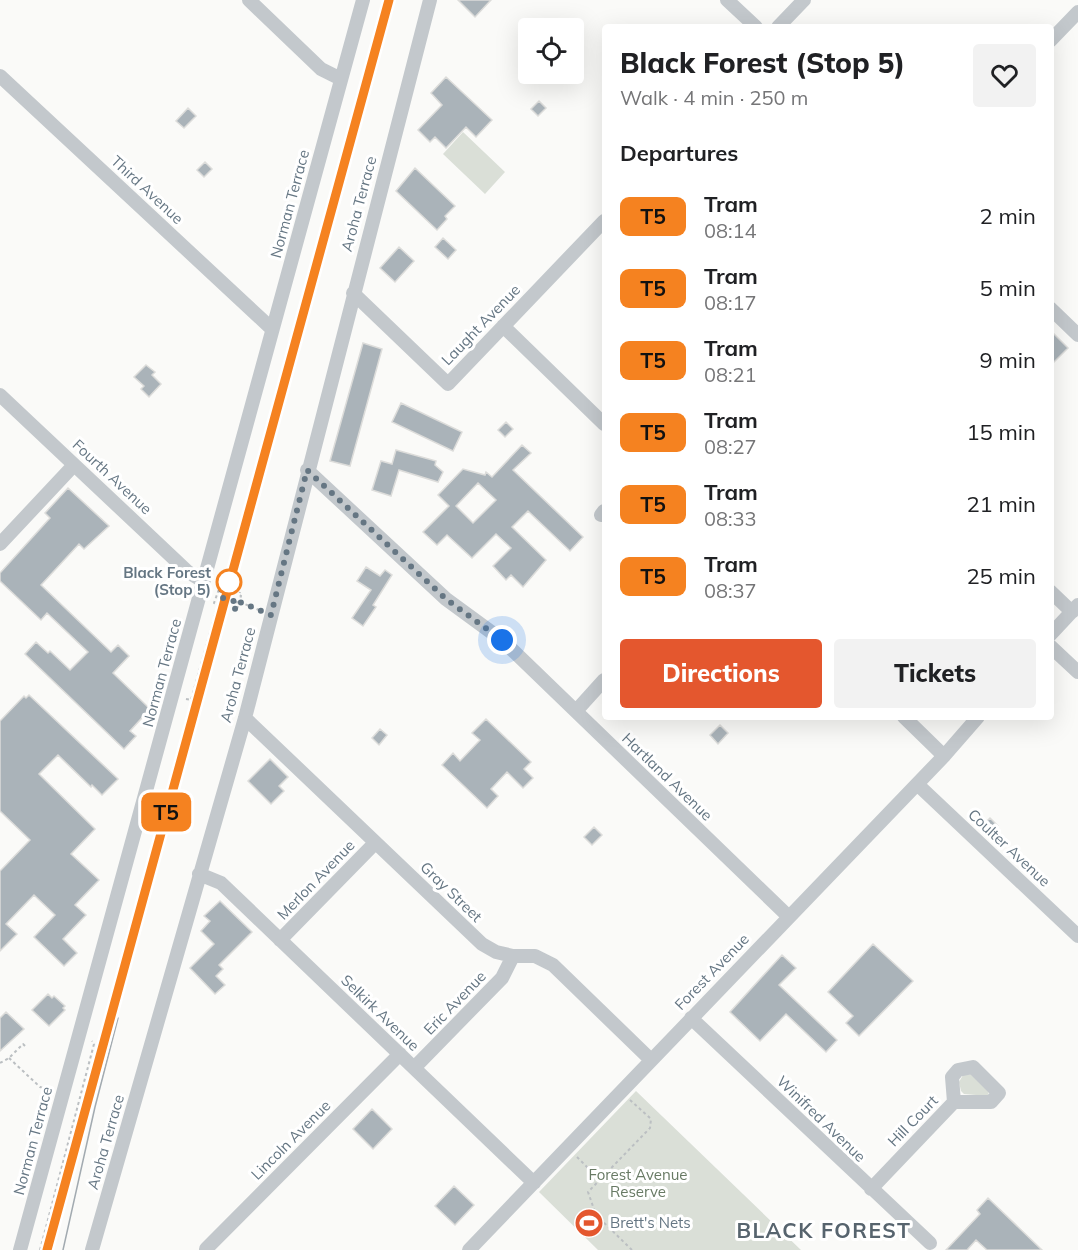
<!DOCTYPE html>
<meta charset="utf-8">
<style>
:root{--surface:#fff;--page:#f2f2f2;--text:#202124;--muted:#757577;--accent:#e4572e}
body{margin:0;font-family:Mulish,sans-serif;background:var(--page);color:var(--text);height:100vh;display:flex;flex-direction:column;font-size:22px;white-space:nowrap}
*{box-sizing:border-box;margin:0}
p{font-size:20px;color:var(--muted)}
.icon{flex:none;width:33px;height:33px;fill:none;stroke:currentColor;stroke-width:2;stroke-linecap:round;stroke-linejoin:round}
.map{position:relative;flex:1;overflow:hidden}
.side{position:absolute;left:602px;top:24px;width:452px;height:696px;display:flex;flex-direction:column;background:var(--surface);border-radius:6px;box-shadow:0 6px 24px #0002}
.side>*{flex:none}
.badge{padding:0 12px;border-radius:9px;font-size:21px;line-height:39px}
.controls{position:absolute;left:518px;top:18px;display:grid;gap:12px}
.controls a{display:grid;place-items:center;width:66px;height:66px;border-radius:6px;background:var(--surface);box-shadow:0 6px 24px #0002;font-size:30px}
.you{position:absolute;width:30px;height:30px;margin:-15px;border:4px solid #fff;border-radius:50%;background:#1a73e8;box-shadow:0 0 0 9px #1a73e833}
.map>.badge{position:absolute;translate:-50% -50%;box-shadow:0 0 0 3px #fff}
h2{padding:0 18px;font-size:22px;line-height:54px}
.round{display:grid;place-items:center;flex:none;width:63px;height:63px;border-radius:6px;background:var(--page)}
.head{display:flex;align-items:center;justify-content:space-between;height:102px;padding:0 18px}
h1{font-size:28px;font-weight:800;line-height:45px}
.cta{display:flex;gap:12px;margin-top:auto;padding:12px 18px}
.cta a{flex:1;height:69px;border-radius:6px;background:var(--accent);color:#fff;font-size:24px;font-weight:800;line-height:69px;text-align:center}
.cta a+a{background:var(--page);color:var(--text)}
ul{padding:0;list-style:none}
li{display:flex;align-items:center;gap:18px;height:72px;padding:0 18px}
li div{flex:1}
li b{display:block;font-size:22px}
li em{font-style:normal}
li .badge{min-width:66px;font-weight:700;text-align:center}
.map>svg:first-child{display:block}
</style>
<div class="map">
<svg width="1078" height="1250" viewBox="0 0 1078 1250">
<rect width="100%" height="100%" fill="#fafaf8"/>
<path fill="#dadfd7" d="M463 132 505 172 485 194 443 154Z
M973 1074 989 1090 988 1096 964 1094 961 1091 959 1082 963 1075Z
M636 1091 801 1250H598L539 1192Z"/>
<path fill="#aab3b9" stroke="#dcdcda" stroke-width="1.5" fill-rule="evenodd" d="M458 0H491L475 17Z
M446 77 492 120 476 137 466 127 446 148 435 137 430 142 418 130 442 105 431 93Z
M539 101 546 108 538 116 531 109Z
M188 108 196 116 184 128 176 121Z
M205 162 212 169 204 177 197 170Z
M415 168 455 206 445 216 447 219 437 230 396 191Z
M443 238 456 250 448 259 435 247Z
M399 247 414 261 395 282 380 268Z
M1050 330 1068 348 1050 366Z
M363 343 382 349 350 466 330 461Z
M146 365 155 372 152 375 161 384 149 397 141 389 144 386 134 377Z
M401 403 462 432 453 451 392 422Z
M506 422 513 429 505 437 498 430Z
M522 445 531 453 513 470 583 537 570 551 528 511 512 527 546 560 523 587 511 575 506 580 493 566 511 548 496 534 472 558 447 535 437 545 423 532 449 506 438 495 463 469 485 475 486 472 492 477ZM478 483 496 500 473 523 456 506Z
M396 450 436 461 435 465 443 472 438 482 399 470 391 496 372 490 381 461 392 464Z
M68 488 109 526 84 549 79 544 41 585 111 652 118 645 129 656 113 673 150 709 130 731 136 736 124 749 25 654 36 642 48 653 50 651 70 670 88 652 47 613 41 620 0 581V573L50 518 45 513Z
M366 567 380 576 385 570 392 575 373 605 376 607 363 626 352 618 371 590 357 581Z
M29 695 118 779 102 795 92 785 91 787 58 755 39 774 95 829 71 854 99 880 75 905 86 915 63 939 77 953 64 966 34 937 55 915 34 895 6 924 17 934 0 951V871L30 840 0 811V721L24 696 26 698Z
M486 719 531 762 524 769 533 778 523 788 507 772 491 789 498 796 487 808 442 765 453 753 460 761 480 740 472 733Z
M720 725 728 733 718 744 710 735Z
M380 729 387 735 379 745 372 738Z
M270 759 288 777 279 786 284 791 271 804 248 781Z
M990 818 998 826 991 833 983 825Z
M594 827 602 835 592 845 584 837Z
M220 901 252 932 219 965 223 969 216 976 225 985 215 994 190 968 214 944 201 931 210 921 204 916Z
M873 944 913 981 859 1036 846 1023 853 1016 828 992Z
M782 955 796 968 779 985 837 1040 826 1052 786 1014 760 1041 730 1012Z
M48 994 52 998 54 996 65 1006 63 1008 65 1010 49 1026 32 1010Z
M6 1012 24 1029 0 1051V1018Z
M372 1109 392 1129 373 1149 353 1129Z
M454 1186 474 1205 455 1225 435 1206Z
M988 1198 1042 1250H987L976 1240 967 1250H946L980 1214 977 1210Z"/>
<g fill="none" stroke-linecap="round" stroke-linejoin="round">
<path stroke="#bbbfc2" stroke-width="2" stroke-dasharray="3 3" stroke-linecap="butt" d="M240 602 259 610
M237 609 241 596 239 595 240 592
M186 699 191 700 216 611 218 604 214 603 219 589H221L220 597 237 602 235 609H237
M9 1058 40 1087 52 1090
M0 1063 9 1058 23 1044 25 1046
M630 1100 651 1119 650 1128 588 1192 596 1215 632 1250
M577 1157 600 1180
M40 1250 94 1044 92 1041"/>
<path stroke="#c3c8cc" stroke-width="14" d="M249 0 321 69 341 79
M727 0 756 27
M778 27 804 0
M1050 41 1078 12
M0 76 272 329
M353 293 448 384 604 221
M1050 308 1078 335
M503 326 604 424
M0 395 188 572 203 581
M307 470 446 599 502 640 789 917
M601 515 604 511
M0 544 74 465
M1050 591 1072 612
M1050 635 1078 605
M1050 646 1078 672
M576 711 604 680
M904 717 944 756
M245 718 482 944 496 952 513 956H535L553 965 651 1060
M917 784 1078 936
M199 874 221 883 534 1183
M280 940 375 843
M691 1018 930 1243
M414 1068 502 978 513 956
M871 1189 954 1102H991L999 1093 973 1067 958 1070 952 1077 954 1102
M206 1249 400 1054
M20 1250 363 0
M92 1250 245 718 430 0
M469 1250 944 756 978 717"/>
<path stroke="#a2aab0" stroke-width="1.5" d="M47 1250 389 0
M63 1250 95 1107 118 1018"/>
</g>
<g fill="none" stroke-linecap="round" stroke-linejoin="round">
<g stroke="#fff" stroke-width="14">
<path id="line" d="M47 1250 389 0"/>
</g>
<use href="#line" stroke="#f58220" stroke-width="9"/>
<path stroke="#657683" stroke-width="6" stroke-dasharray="0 10.8" d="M229 582 221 590 220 597 237 602 235 609H237L240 602 271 615 307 470 446 599 502 640"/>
</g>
<defs>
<g id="stadium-disc" transform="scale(1.5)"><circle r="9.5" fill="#e4572e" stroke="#fff"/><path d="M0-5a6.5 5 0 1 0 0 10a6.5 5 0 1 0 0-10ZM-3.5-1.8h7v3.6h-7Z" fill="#fff"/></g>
</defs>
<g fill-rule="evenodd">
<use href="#stadium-disc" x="589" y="1223"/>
</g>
<circle fill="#fff" stroke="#f58220" stroke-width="3" cx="229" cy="582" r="12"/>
<g text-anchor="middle" stroke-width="6" stroke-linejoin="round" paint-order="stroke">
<g font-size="15" fill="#657683" stroke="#fff">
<text transform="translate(147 190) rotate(43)" y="5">Third Avenue</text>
<text transform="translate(290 204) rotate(-75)" y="5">Norman Terrace</text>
<text transform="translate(359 204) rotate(-75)" y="5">Aroha Terrace</text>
<text transform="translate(481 325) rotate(-46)" y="5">Laught Avenue</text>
<text transform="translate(112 477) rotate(43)" y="5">Fourth Avenue</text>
<text transform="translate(162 673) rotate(-75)" y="5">Norman Terrace</text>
<text transform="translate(238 675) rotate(-75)" y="5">Aroha Terrace</text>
<text transform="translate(667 777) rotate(44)" y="5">Hartland Avenue</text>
<text transform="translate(1009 848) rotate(43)" y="5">Coulter Avenue</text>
<text transform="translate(316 880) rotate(-46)" y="5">Merlon Avenue</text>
<text transform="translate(451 892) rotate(44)" y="5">Gray Street</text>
<text transform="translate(712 972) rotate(-46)" y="5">Forest Avenue</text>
<text transform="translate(455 1003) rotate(-46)" y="5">Eric Avenue</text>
<text transform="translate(380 1013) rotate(44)" y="5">Selkirk Avenue</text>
<text transform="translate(821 1119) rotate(44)" y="5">Winifred Avenue</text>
<text transform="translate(913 1121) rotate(-46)" y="5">Hill Court</text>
<text transform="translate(291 1140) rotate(-45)" y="5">Lincoln Avenue</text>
<text transform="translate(33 1141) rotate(-75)" y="5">Norman Terrace</text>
<text transform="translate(106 1142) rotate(-74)" y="5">Aroha Terrace</text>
</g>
<g font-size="15" font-weight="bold" fill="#657683" stroke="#fff" text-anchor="end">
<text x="211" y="578">Black Forest<tspan x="211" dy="17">(Stop 5)</tspan></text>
</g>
<g font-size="15" fill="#687a64" stroke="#fff">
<text x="638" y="1180">Forest Avenue<tspan x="638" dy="17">Reserve</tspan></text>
</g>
<g font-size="15" fill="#657683" stroke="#fff" text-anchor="start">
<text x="610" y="1228">Brett's Nets</text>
</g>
<g font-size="21" font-weight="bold" letter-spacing="1.5" fill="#57646e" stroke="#fff">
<text x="824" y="1238">BLACK FOREST</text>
</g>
</g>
</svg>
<div class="controls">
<a><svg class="icon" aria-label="locate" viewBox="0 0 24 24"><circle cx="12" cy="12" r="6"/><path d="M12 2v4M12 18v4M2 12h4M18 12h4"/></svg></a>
</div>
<div class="you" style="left:502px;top:640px"></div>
<b class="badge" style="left:166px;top:812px;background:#f58220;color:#111">T5</b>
<section class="side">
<div class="head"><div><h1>Black Forest (Stop 5)</h1><p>Walk · 4 min · 250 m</p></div><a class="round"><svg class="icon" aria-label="heart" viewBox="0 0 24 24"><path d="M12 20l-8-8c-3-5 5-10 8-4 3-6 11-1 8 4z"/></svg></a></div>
<h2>Departures</h2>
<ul>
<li><span class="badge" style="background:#f58220;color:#111">T5</span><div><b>Tram</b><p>08:14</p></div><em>2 min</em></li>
<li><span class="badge" style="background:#f58220;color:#111">T5</span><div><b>Tram</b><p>08:17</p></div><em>5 min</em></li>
<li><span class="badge" style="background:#f58220;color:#111">T5</span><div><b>Tram</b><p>08:21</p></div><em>9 min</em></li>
<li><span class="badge" style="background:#f58220;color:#111">T5</span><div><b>Tram</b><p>08:27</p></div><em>15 min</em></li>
<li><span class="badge" style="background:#f58220;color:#111">T5</span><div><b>Tram</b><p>08:33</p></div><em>21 min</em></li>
<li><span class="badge" style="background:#f58220;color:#111">T5</span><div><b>Tram</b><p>08:37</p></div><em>25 min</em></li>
</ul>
<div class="cta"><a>Directions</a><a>Tickets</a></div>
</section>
</div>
